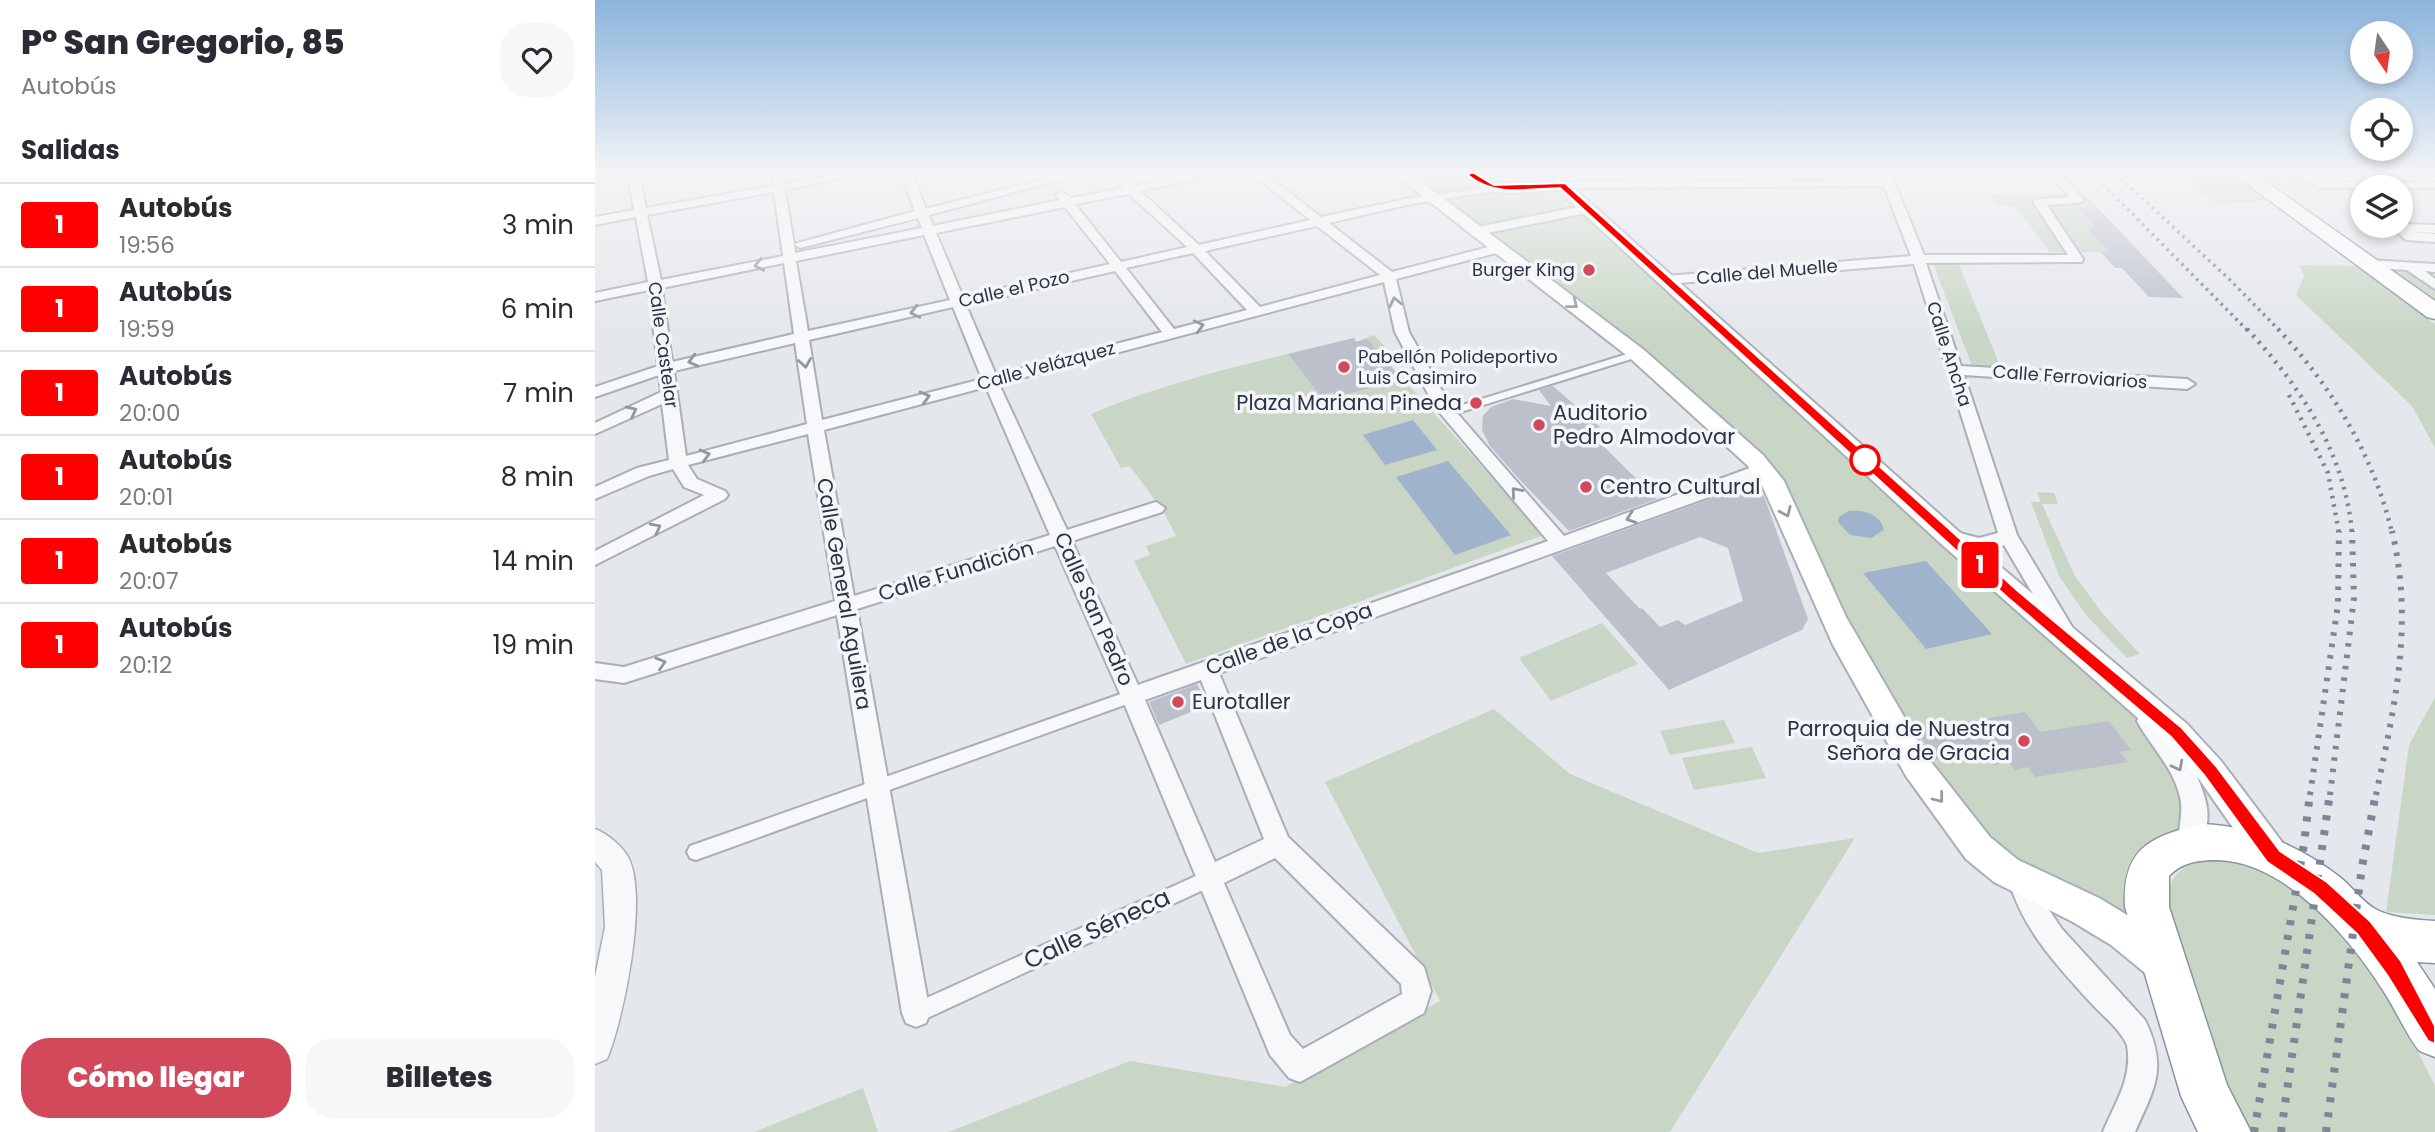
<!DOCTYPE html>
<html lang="es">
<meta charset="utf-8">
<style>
:root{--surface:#fff;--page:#f7f7f7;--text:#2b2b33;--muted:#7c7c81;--line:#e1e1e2;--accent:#d1495b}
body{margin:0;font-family:Poppins,sans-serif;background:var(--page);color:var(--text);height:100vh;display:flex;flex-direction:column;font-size:26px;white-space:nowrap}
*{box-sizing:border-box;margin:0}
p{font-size:23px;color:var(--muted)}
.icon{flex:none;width:38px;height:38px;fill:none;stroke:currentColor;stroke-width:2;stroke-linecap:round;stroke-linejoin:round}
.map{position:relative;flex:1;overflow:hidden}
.details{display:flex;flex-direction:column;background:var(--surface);width:595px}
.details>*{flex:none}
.badge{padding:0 14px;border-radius:5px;font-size:24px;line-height:46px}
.needle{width:46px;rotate:167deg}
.fabs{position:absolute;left:1755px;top:21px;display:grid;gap:14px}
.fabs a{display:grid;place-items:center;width:63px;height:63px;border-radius:50%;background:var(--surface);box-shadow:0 4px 10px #0003;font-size:35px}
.map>.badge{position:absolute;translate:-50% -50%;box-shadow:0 0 0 4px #fff}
h2{padding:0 21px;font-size:26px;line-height:63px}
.round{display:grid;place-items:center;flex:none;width:74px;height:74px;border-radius:28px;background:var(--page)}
.summary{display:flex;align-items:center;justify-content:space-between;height:119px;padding:0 21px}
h1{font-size:33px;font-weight:800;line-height:52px}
.action{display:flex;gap:14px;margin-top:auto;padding:14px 21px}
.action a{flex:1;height:80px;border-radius:28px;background:var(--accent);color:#fff;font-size:28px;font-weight:800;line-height:80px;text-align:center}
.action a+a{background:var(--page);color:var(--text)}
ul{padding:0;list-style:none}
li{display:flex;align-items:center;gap:21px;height:84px;padding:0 21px;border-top:2px solid var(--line)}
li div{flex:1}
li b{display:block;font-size:26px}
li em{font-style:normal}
li .badge{min-width:77px;font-weight:700;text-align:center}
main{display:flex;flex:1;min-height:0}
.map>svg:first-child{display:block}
</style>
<main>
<section class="details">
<div class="summary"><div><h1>Pº San Gregorio, 85</h1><p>Autobús</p></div><a class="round"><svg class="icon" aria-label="heart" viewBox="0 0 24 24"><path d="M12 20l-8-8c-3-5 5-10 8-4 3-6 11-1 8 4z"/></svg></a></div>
<h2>Salidas</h2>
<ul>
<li><span class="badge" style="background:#f00;color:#fff">1</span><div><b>Autobús</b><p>19:56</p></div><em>3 min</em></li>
<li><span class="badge" style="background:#f00;color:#fff">1</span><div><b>Autobús</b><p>19:59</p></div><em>6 min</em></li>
<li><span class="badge" style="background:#f00;color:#fff">1</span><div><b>Autobús</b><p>20:00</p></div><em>7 min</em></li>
<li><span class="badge" style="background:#f00;color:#fff">1</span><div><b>Autobús</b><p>20:01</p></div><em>8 min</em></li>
<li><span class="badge" style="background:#f00;color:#fff">1</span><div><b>Autobús</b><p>20:07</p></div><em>14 min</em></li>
<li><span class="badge" style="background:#f00;color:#fff">1</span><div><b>Autobús</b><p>20:12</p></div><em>19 min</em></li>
</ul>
<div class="action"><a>Cómo llegar</a><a>Billetes</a></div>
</section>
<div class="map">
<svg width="1840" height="1132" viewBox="0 0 1840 1132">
<rect width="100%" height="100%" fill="#e4e7ec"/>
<path fill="#c9d6c5" d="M807 174H876L888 184 959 183 1550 718 1601 820 1559 861 1568 964 1457 894 1334 786 1169 469 842 197Z
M1581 174H1699L1715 186 1657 187 1673 201 1619 203Z
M1397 194 1492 195 1504 209H1484L1500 227 1492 228 1513 252H1455L1423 210 1417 206H1401Z
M1344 258H1361L1406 368 1377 366 1339 266Z
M1704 265 1762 266 1840 324V448L1817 406 1701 295 1709 276Z
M1790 270 1840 272V306Z
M779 335 796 353 788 355 779 347 949 535 591 664 539 561 555 555 551 546 581 536 569 513 535 466 526 468 496 414C580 378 670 360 759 338L761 342Z
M1442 492 1459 493 1463 504H1447L1480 576 1508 614 1545 654 1532 658 1491 615 1464 576 1436 502H1446Z
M1007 623 1043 664 956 701 924 658Z
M1840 697V915L1791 912 1814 745Z
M899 709 975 774 1163 853 1260 838 1075 1132H353L535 1061 690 1087 845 1001 730 782Z
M1129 720 1140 743 1075 755 1065 731Z
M1157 747 1171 778 1099 790 1087 758Z
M1638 859 1674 871 1713 897 1753 938 1790 984 1840 1086V1132H1655L1636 1097 1574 912C1575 904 1573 895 1575 888 1581 860 1616 860 1638 859Z
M268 1088 283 1132H159Z"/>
<path fill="#9fb4cc" d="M818 420 842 450 790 465 768 435Z
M853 461 916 535 860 555 801 477Z
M1253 511C1268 510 1285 513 1289 530L1276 538 1255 535 1243 522 1244 517Z
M1331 561 1397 634 1331 649 1268 573Z"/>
<path fill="#bbc0ca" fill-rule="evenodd" d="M1483 208 1504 209 1588 298 1554 297 1527 268H1520L1506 252H1513L1491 227H1500Z
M759 338 761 342 772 339 806 379 742 397 738 392 725 395 693 354Z
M958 386 1005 427 993 431 1062 499 974 531 924 479 895 446 887 430 888 416 896 407 918 399 956 406 944 390Z
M1146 488 1169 496 1213 619 1207 630 1074 690 957 556ZM1105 537 1133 548 1148 601 1090 625 1083 620 1065 627 1047 608 1045 609 1011 573Z
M602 684 613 705 564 725 554 702Z
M1430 712 1445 732 1514 721 1536 750 1525 752 1533 762 1440 777 1433 767 1419 770 1414 762 1399 765 1390 752 1340 760 1322 730Z"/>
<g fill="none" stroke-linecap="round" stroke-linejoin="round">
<g stroke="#a9aeb7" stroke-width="4">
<path id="pedestrian" d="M960 174H968L967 186 960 184Z
M1042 351 1046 352V356L856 415 852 417 846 413 848 411Z
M537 690 543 692 545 696 543 700 101 860 95 858 92 852 95 846Z
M614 870 621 872 623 878 621 884 328 1020 321 1023 314 1020 311 1013 314 1006Z"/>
</g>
<g stroke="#a9aeb7" stroke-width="4">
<path id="minor" d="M33 174H44L51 208 178 186 177 174H188L189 184 241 174H266L190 190 199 244 320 211 306 174H317L331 209 468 174H488L334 215 338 226 465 200 461 195 467 192 476 198 528 188 515 174H527L539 186 597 174H620L545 191 604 245 715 220 658 174H670L726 217 816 198 903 186 905 188 899 191 816 204 734 223 797 272 905 244 909 245V251L801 279 814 332 855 405 969 536 1163 465H1175L1178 469 1167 478 624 673 693 837 829 967 836 991 829 1013 705 1082 694 1078 675 1055 526 696 460 546 262 609 335 1013 331 1023 321 1027 311 1023 307 1013 242 615 29 683 0 679V663L29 667 240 601 213 434 93 465 102 479 130 491 133 495 130 499 0 565V551L109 495 89 487 78 469 54 476 0 499V487L42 468 74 460 67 404 0 434V423L66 392 64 375 0 397V387L63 366 54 290 0 301V293L53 282 41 217 0 225V217L39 210ZM179 192 188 256 66 280 52 215ZM534 194 592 247 526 262 480 204ZM470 207 515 264 368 297 341 233ZM323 218 327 228 200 253 199 244 205 248ZM722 226 785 275 665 307 610 251ZM329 235 355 300 213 331 201 261ZM598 253 652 310 579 329 531 268ZM189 263 199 334 77 362 67 288ZM520 271 567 332 401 375 371 305ZM789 282 800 332 840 407 953 541 543 685 477 541 567 512 570 508 561 502 472 530 404 384ZM358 307 387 379 227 420 214 340ZM200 343 212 424 91 456 79 371ZM391 387 455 535 259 596 229 430ZM606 680 669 839 620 862 550 700ZM680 858 806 984 807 994 708 1049 695 1035 629 883Z
M1285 174H1296L1329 255H1473L1438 202 1444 199 1474 197 1456 174H1467L1489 200 1483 203 1452 205 1488 259 1487 262 1331 263 1366 366 1592 379 1600 384 1592 389 1369 375 1422 535 1479 630 1476 635 1469 637 1462 635 1409 545C1391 551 1357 554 1344 536L1353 530 1384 538 1403 533 1319 264 1071 284 1064 280 1071 276 1316 256 1289 186 967 188 961 185 967 182 1287 180Z
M1702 174H1715L1726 182H1840V188H1724Z
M992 205 996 206V212L883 235 877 231 883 227Z
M1806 224 1840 225V233L1816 232 1840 234V242L1811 240 1797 228Z
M1774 260 1840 264V272L1830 271 1840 279V289L1812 270 1769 267 1768 264Z
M1553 712C1577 720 1609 783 1612 808 1614 822 1610 838 1604 851L1595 854 1586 851C1579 837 1590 816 1585 797 1578 767 1556 747 1542 721L1545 715Z
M1427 869 1436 873 1444 895 1467 929 1550 1020C1573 1068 1560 1087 1540 1132H1508C1520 1103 1538 1078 1532 1045 1525 1029 1508 1016 1496 1003 1463 967 1428 930 1414 881L1418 873Z"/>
</g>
<g stroke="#a9aeb7" stroke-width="3">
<path id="tertiary" d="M0 829C13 834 30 848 35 861 52 903 29 1018 12 1059L0 1064V977L10 927 7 870 0 862Z"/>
</g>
<g stroke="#a9aeb7" stroke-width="4">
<path id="secondary" d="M799 174H816L1049 350 1168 455 1189 481 1251 617 1333 758 1395 837 1423 860 1504 898 1542 921 1581 951 1587 964 1581 977 1568 982 1555 977 1516 945 1478 922 1399 882 1371 859 1311 776 1238 645 1166 483 1152 465 1035 358Z
M869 174H886L901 183 972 182 1362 530 1592 724 1626 761 1690 846 1695 857 1690 868 1678 872 1666 868 1604 779 1570 742 1344 542 963 190C931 191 892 202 869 174Z"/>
</g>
<g stroke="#8b94a3" stroke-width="3">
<path id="trunk" d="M1639 174H1660L1840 301V319L1832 317Z
M1607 824C1659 826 1705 846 1746 878 1757 887 1769 904 1782 910 1798 918 1822 920 1840 921V963L1822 962 1840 989V1057C1835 1055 1829 1053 1825 1051 1817 1045 1797 1003 1789 992 1756 939 1691 862 1623 860 1604 860 1587 862 1574 876V907L1632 1085 1656 1132H1603L1586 1096 1530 907C1527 848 1556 836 1607 824Z"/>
</g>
<use href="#pedestrian" fill="#f7f8fa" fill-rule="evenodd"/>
<use href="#minor" fill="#f7f8fa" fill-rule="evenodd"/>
<use href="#tertiary" fill="#f7f8fa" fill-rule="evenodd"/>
<use href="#secondary" fill="#fff" fill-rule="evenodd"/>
<use href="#trunk" fill="#fff" fill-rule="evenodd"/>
<path stroke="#7d8696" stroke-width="3.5" stroke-dasharray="2.5 4.5" stroke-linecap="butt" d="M1498 174 1653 331
M1521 174 1633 278 1685 331"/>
<path stroke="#7d8696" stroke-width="4.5" stroke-dasharray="2.5 6" stroke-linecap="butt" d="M1652 329C1706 387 1750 453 1757 533
M1683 329C1737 387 1779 456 1797 533
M1694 395 1733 473 1744 533"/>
<path stroke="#7d8696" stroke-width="6" stroke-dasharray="3.5 8" stroke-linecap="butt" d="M1715 795 1743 604 1744 531
M1735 795 1759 598 1757 531
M1781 795C1800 704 1819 624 1797 531"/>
<path stroke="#7d8696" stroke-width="8" stroke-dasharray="5 10" stroke-linecap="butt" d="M1659 1132 1709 844 1715 793
M1686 1132 1735 793
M1731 1132 1767 867 1781 793"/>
</g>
<defs><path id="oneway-chevron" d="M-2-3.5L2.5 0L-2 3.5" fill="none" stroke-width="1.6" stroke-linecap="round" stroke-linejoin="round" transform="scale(1.75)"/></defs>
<g stroke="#9196a0">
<use href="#oneway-chevron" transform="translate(164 265) rotate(169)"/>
<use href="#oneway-chevron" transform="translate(800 302) rotate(-103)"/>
<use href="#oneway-chevron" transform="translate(320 312) rotate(167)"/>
<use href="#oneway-chevron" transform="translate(604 326) rotate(-14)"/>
<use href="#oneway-chevron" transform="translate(98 361) rotate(166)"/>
<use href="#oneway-chevron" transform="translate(210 363) rotate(81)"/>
<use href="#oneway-chevron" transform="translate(330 397) rotate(-15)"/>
<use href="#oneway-chevron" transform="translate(37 411) rotate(-26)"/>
<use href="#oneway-chevron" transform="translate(110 455) rotate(-15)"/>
<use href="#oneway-chevron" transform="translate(921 492) rotate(-131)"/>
<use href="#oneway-chevron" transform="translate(1036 518) rotate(161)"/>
<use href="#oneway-chevron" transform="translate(61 528) rotate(-28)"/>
<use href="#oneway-chevron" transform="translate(66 663) rotate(-17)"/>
<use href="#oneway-chevron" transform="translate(1583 766) rotate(63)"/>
</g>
<g stroke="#959aa2">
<use href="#oneway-chevron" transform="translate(978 304) rotate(38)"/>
<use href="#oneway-chevron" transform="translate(1191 512) rotate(66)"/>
<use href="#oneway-chevron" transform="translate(1344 798) rotate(52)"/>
</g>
<linearGradient id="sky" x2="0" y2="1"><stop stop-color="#8bb4dd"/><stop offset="0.52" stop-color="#f3f4f6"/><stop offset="1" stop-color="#f3f4f6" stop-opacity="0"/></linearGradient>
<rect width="1840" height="333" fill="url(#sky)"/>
<path fill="#f00" stroke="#fff" stroke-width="2" d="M874 173H879L899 185 970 183 1423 591 1587 728 1621 766 1685 851 1732 882 1775 921 1806 961 1840 1026V1044L1833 1041 1792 975 1762 934 1719 894 1672 862 1609 775 1576 737 1413 598 965 188C934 189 899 197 874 176Z"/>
<g fill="#d1495b" stroke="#f4f6f9" stroke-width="2.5">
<circle cx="994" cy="270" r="7"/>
<circle cx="749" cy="367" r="7"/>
<circle cx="881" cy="403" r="7"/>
<circle cx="944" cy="425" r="7"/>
<circle cx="991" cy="487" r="7"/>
<circle cx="583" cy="702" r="7"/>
<circle cx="1429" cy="741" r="7"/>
</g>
<circle fill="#fff" stroke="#f00" stroke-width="3.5" cx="1270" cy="460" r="14"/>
<g text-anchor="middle" stroke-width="7" stroke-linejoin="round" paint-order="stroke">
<g font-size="18" fill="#2b3445" stroke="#f4f6f9" text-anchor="end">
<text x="980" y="276">Burger King</text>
<text x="763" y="363" text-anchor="start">Pabellón Polideportivo<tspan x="763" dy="21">Luis Casimiro</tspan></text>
</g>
<g font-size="18" fill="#2b3445" stroke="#f4f6f9">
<text transform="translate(1172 272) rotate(-5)" y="6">Calle del Muelle</text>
<text transform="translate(419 289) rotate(-13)" y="6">Calle el Pozo</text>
<text transform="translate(68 345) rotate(82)" y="6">Calle Castelar</text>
<text transform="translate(1354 354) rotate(72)" y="6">Calle Ancha</text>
<text transform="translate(451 366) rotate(-15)" y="6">Calle Velázquez</text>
<text transform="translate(1475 377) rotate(4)" y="6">Calle Ferroviarios</text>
</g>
<g font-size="21" fill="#2b3445" stroke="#f4f6f9" text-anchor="start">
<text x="867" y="410" text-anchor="end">Plaza Mariana Pineda</text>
<text x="958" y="420">Auditorio<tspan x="958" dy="24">Pedro Almodovar</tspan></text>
<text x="1005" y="494">Centro Cultural</text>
<text x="597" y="709">Eurotaller</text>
<text x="1415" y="736" text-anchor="end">Parroquia de Nuestra<tspan x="1415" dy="24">Señora de Gracia</tspan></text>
</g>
<g font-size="21" fill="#2b3445" stroke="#f4f6f9">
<text transform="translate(361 571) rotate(-17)" y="7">Calle Fundición</text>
<text transform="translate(249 594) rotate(80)" y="7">Calle General Aguilera</text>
<text transform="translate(499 609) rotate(66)" y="7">Calle San Pedro</text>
<text transform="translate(694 639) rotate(-20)" y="7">Calle de la Copa</text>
</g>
<g font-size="24" fill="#2b3445" stroke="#f4f6f9">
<text transform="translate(502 929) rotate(-25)" y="8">Calle Séneca</text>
</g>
</g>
</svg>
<div class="fabs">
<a><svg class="needle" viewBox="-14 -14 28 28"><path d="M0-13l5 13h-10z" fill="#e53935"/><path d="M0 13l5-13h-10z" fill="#7c7c81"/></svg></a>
<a><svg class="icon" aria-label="locate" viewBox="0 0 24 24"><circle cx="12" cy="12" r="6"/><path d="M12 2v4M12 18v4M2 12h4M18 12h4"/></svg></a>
<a><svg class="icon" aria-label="layers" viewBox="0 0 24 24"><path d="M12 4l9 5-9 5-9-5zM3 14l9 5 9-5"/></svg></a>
</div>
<b class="badge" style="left:1385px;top:565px;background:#f00;color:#fff">1</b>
</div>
</main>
